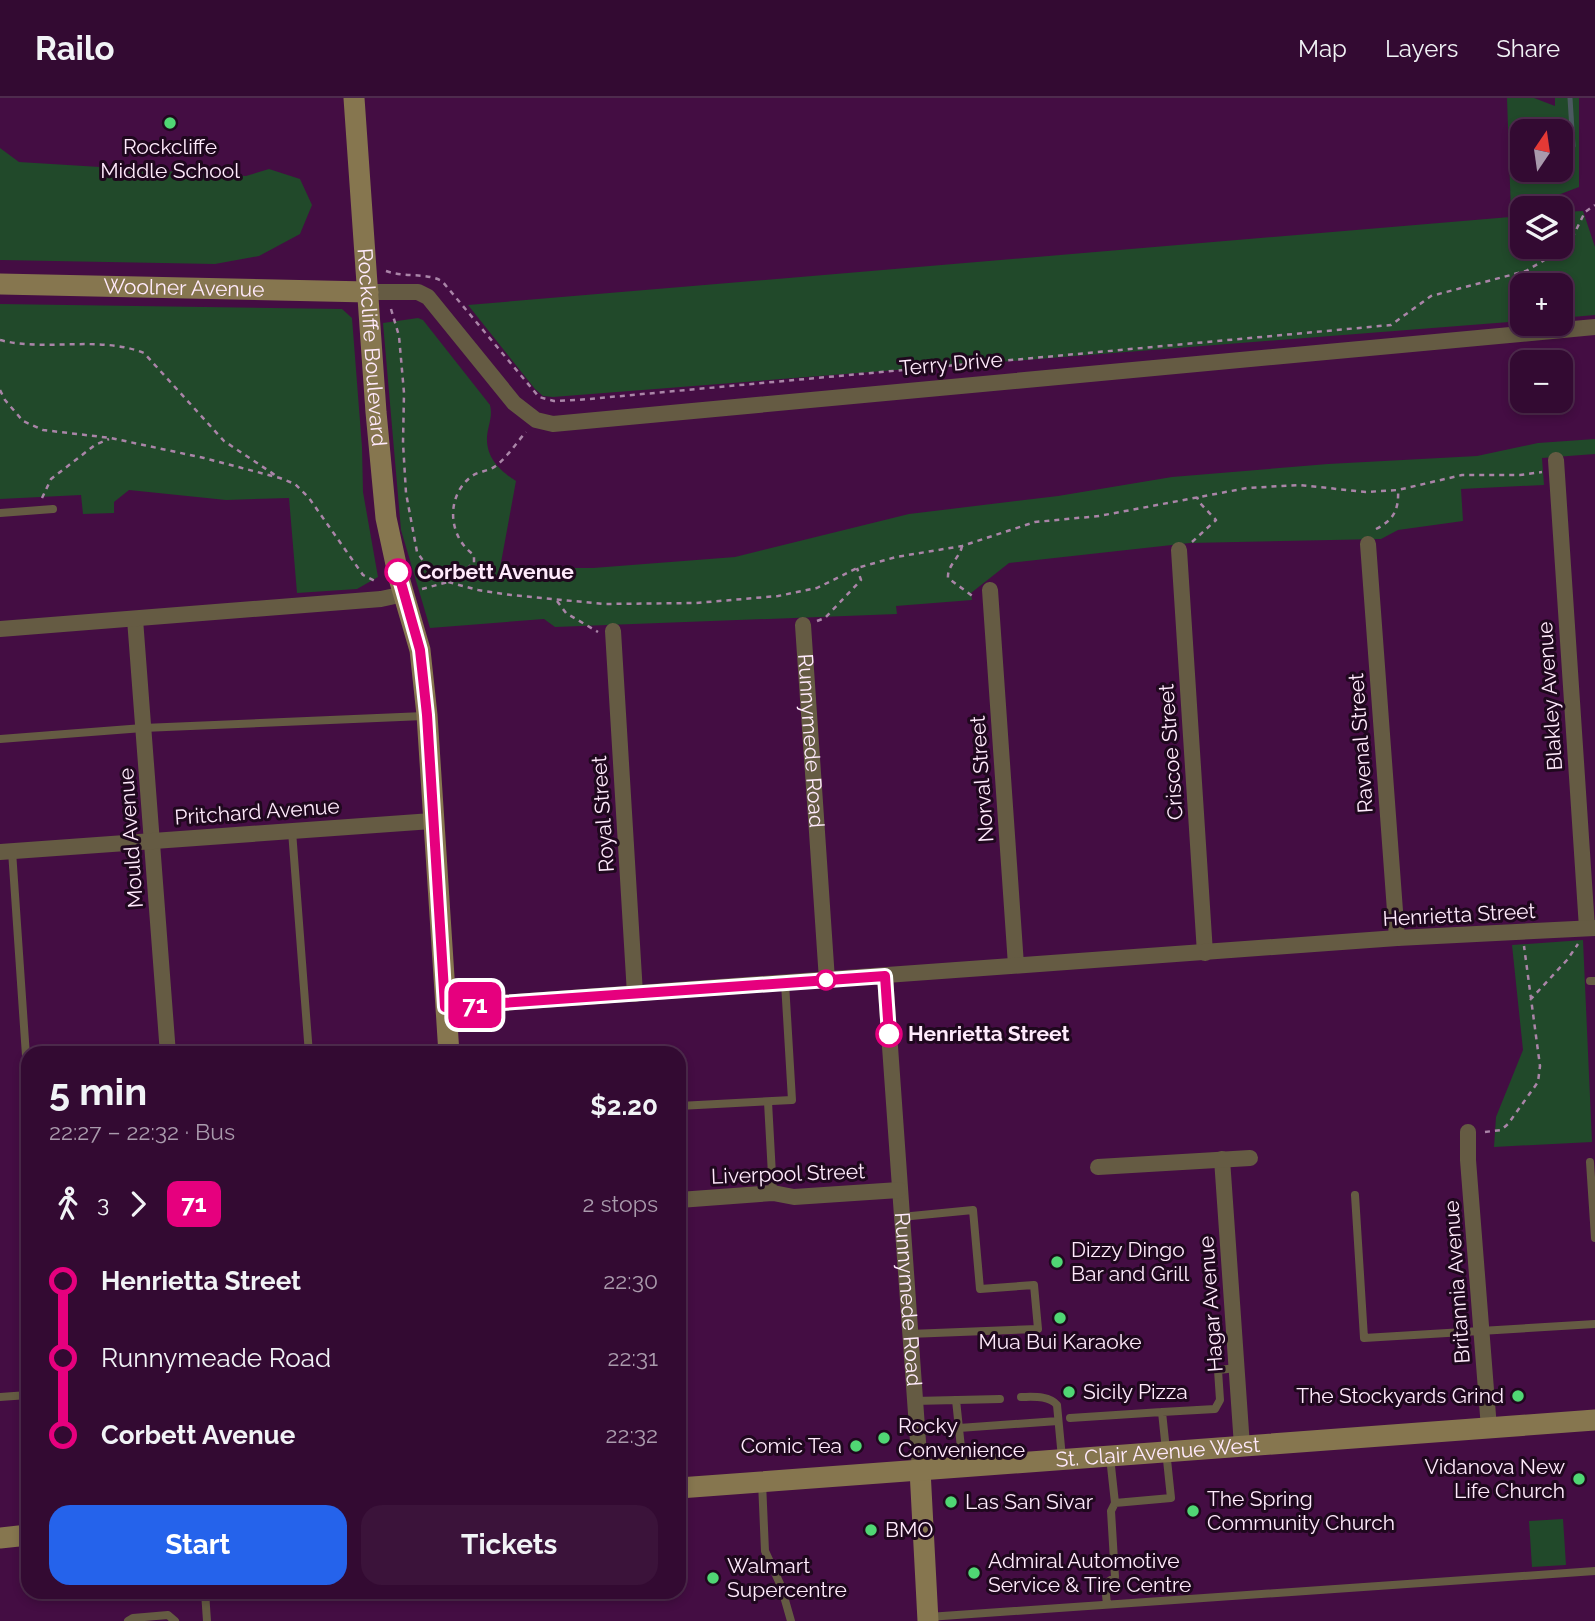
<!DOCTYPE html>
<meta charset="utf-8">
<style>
:root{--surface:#330a32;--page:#3b133a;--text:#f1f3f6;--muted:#a99aac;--line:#4e2b4d;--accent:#2563eb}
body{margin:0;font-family:Raleway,sans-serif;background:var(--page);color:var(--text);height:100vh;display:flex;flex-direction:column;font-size:26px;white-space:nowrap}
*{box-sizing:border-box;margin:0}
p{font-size:23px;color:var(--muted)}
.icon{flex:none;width:38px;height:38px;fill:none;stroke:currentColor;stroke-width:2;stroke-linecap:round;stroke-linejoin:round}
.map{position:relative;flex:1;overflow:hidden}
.side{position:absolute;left:21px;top:948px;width:665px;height:553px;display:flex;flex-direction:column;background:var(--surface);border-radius:21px;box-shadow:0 4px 10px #0003,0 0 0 2px var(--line)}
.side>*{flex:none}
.badge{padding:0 14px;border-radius:10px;font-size:24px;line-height:46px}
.needle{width:46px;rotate:13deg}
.tools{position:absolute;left:1510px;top:21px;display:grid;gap:14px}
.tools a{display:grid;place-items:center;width:63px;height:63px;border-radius:14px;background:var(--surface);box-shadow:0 4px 10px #0003,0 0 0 2px var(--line);font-size:35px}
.map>.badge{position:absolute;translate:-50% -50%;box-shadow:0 0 0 4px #fff}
.legs{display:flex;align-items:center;gap:10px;height:77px;padding:0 28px;font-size:23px}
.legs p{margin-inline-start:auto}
.summary{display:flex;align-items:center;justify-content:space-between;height:119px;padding:0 28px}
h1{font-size:38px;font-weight:700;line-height:52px}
.primary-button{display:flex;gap:14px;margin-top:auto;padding:14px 28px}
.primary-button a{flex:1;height:80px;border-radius:21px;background:var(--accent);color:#fff;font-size:28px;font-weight:700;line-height:80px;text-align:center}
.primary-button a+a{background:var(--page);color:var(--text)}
ul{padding:0 28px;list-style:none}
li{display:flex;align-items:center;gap:24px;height:77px;font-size:26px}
li i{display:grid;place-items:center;width:10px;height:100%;margin:0 9px;background:currentColor}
li i::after{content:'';width:18px;height:18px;margin:-9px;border:5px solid;border-radius:50%;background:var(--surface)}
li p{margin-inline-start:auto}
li:first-child i{background:linear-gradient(#0000 50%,currentColor 0)}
li:last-child i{background:linear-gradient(currentColor 50%,#0000 0)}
header{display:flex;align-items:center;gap:42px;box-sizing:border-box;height:98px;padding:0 35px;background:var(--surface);border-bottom:2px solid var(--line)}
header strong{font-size:33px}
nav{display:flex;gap:38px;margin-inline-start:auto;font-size:24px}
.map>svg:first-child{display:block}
</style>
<header>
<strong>Railo</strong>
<nav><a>Map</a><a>Layers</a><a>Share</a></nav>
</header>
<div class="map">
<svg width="1595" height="1523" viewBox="0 0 1595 1523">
<rect width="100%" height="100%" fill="#440d43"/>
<path fill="#21492a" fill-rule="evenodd" d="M1507 0H1534L1555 8V0H1579V89L1511 115ZM1522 33H1561V72H1522Z
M0 50 19 64 246 78 269 71 300 81 312 107 300 136 259 158 215 166 0 162Z
M1583 113 1595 149V217L1561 220V187H1522V223L553 299 543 298 535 291 468 207 1522 118V149H1561V114Z
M0 206 342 211 352 220 362 349 363 394 378 479 357 491 297 495 289 400 226 402 129 392 114 404V415L83 416 81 397 0 401Z
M418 220 423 222 490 307C493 319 488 327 487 339 486 360 500 373 516 383L500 470H593L735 459 909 416 1058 398 1172 379 1328 366 1477 358 1538 345 1595 341V356L1542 360 1544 387 1461 391 1463 423 1398 432 1381 441 1190 445 1009 465 971 495 972 502 896 508 897 516 555 529 544 521 430 530 401 432 383 225Z
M1583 842 1592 1044 1494 1049 1496 1019 1523 952 1512 847Z
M1563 1421 1566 1467 1532 1469 1529 1423Z"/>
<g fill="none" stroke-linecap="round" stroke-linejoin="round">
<path stroke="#4c5961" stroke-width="5" d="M1570 0 1573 48"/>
<path stroke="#aa85a8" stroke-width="2.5" stroke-dasharray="5 5" stroke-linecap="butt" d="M386 173C405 180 424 174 442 183L539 299 554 303 578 302 1391 227 1431 198 1526 173 1568 148 1585 114 1595 107
M391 211 399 238 404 295 403 345 406 395 417 454 431 474 448 484 478 492 511 497 604 506 696 505 778 498 817 490 857 470 896 459 962 448 1035 424 1099 418 1247 390 1299 387 1366 394 1398 392 1462 377H1520L1542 374
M0 242C46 254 99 237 144 255L224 343 275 377
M0 292 5 302 23 323 43 332 111 340 204 360 280 380 295 386 309 400 363 477 377 484
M42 400 51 381 95 347 109 341
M1376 431C1394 422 1399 411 1398 392
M1192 444 1216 422 1199 404 1197 399
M962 448C960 460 947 467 948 480L975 500
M422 491 448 484 474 465V457C448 439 445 398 472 378 479 373 490 373 497 367 508 358 517 344 526 334
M557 503 566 515 598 534
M817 523 825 520 861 482 857 470
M1530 902 1567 862 1578 846
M1485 1034 1501 1032 1508 1026 1538 984 1540 968 1524 848"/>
<path stroke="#655b43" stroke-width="8" d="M0 415 53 411
M0 641 143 630 424 618
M292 733 309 956
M12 753 28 987
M1590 883H1595
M768 1004 773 1095
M679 1008 792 1002 785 885
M1590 1064 1595 1140
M1355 1097 1364 1240 1595 1226
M901 1119 973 1112 980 1191 1034 1187 1038 1231 909 1236
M0 1299 28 1297
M1021 1299C1032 1299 1049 1297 1057 1307L1062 1360
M956 1302 963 1369
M914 1303 1000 1301
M1070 1320 1162 1314
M959 1330 1058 1323
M1110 1359 1115 1405 1171 1400 1162 1314 1215 1311 1220 1302 1218 1272 1237 1270
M762 1384 765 1453 781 1488 791 1523
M205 1494 207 1523
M1107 1507 1105 1486 1115 1479 1111 1413 1115 1405
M928 1519 1595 1473
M128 1523 133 1520 168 1517 175 1523"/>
<g stroke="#655b43" stroke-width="16">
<path d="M368 194H418L428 199 514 305 536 322 553 326 1595 229"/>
<path d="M1556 362 1587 830"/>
<path d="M1368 446 1397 840"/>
<path d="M1179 452 1205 855"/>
<path d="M990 492 1016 867"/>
<path d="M135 521 168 956"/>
<path id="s1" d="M803 527 827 882"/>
<path d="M0 531 381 501 404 496"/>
<path d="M613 533 635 896"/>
<path d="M0 754 432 723"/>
<path id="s2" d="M885 878 920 1372"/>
<path d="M445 909 1397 840 1595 830"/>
<path d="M1468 1034V1062L1489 1330"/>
<path d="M1222 1061 1242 1348"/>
<path d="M1098 1069 1250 1060"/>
<path d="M679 1102 773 1095 794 1099 899 1092"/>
</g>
<g stroke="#86764f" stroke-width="21">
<path id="s3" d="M354 0 376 314 386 420 399 480 420 552 427 617 449 956"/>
<path id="s4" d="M0 186 368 194"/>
<path d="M920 1372 928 1523"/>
<path id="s5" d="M679 1390 1595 1322"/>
<path d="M0 1440 28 1437"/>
</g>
</g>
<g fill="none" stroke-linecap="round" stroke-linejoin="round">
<g stroke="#fff" stroke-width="16">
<path id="line-1" d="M398 474 420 552 427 617 445 909 885 878 889 936"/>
</g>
<use href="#line-1" stroke="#e6007e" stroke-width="10"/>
</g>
<g fill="#50d674" stroke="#1f081e" stroke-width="2.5">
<circle cx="170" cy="25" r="7"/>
<circle cx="1057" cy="1164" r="7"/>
<circle cx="1060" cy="1220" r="7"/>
<circle cx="1069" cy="1294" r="7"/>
<circle cx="1518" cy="1298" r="7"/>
<circle cx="884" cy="1340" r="7"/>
<circle cx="856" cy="1348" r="7"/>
<circle cx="1579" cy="1381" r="7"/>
<circle cx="951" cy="1404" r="7"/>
<circle cx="1193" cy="1413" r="7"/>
<circle cx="871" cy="1432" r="7"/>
<circle cx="974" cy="1475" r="7"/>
<circle cx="713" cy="1480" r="7"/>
</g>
<g fill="#fff" stroke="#e6007e" stroke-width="3.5">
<circle cx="398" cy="474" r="12"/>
<circle cx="826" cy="882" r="9"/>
<circle cx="889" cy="936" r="12"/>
</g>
<g text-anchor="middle" stroke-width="6" stroke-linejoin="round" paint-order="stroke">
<g font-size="21" fill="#ffeafc" stroke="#1f081e" text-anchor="start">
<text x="170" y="56" text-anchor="middle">Rockcliffe<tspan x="170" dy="24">Middle School</tspan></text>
<text x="1071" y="1159">Dizzy Dingo<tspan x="1071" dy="24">Bar and Grill</tspan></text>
<text x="1060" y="1251" text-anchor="middle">Mua Bui Karaoke</text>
<text x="1083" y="1301">Sicily Pizza</text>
<text x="1504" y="1305" text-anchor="end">The Stockyards Grind</text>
<text x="898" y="1335">Rocky<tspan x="898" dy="24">Convenience</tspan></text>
<text x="842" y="1355" text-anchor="end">Comic Tea</text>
<text x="1565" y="1376" text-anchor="end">Vidanova New<tspan x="1565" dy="24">Life Church</tspan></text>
<text x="1207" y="1408">The Spring<tspan x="1207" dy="24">Community Church</tspan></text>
<text x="965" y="1411">Las San Sivar</text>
<text x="885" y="1439">BMO</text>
<text x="988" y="1470">Admiral Automotive<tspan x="988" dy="24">Service &amp; Tire Centre</tspan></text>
<text x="727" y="1475">Walmart<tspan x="727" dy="24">Supercentre</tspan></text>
</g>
<g font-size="21" fill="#ffeafc" stroke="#1f081e">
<text dy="7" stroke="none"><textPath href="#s4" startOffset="184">Woolner Avenue</textPath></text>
<text dy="7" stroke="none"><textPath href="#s3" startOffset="250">Rockcliffe Boulevard</textPath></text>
<text transform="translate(951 266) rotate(-5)" y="7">Terry Drive</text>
<text transform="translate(1550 598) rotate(-94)" y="7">Blakley Avenue</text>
<text dy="7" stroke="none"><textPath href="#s1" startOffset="116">Runnymede Road</textPath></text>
<text transform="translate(1361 645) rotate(-94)" y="7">Ravenal Street</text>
<text transform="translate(1171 654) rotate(-94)" y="7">Criscoe Street</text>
<text transform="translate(982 681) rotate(-94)" y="7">Norval Street</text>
<text transform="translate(257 714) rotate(-4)" y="7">Pritchard Avenue</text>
<text transform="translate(603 716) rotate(-94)" y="7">Royal Street</text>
<text transform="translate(131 740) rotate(-94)" y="7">Mould Avenue</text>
<text transform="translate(1459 817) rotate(-3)" y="7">Henrietta Street</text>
<text transform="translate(788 1076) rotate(-2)" y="7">Liverpool Street</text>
<text transform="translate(1457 1184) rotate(-94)" y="7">Britannia Avenue</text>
<text dy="7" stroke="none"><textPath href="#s2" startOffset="324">Runnymede Road</textPath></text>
<text transform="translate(1211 1206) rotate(-94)" y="7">Hagar Avenue</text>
<text dy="7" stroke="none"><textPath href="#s5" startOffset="480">St. Clair Avenue West</textPath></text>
</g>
<g font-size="21" font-weight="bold" fill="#ffeafc" stroke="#1f081e" text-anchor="start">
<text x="417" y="481">Corbett Avenue</text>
<text x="908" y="943">Henrietta Street</text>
</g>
</g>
</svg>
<div class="tools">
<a><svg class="needle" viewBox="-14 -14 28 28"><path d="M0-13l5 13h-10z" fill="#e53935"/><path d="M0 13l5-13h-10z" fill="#a99aac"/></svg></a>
<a><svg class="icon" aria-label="layers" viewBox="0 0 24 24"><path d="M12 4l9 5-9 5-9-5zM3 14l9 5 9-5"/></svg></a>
<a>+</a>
<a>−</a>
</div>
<b class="badge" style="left:475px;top:907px;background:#e6007e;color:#fff">71</b>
<section class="side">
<div class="summary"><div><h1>5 min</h1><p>22:27 – 22:32 · Bus</p></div><b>$2.20</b></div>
<div class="legs"><svg class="icon" aria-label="walk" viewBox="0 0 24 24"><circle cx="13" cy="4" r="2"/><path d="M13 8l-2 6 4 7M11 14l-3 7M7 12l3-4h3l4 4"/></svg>3<svg class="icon" aria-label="forward" viewBox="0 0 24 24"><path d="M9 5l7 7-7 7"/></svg><b class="badge" style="background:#e6007e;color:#fff">71</b><p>2 stops</p></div>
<ul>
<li><i style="color:#e6007e"></i><b>Henrietta Street</b><p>22:30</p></li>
<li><i style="color:#e6007e"></i><span>Runnymeade Road</span><p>22:31</p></li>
<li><i style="color:#e6007e"></i><b>Corbett Avenue</b><p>22:32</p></li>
</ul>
<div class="primary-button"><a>Start</a><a>Tickets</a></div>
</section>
</div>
